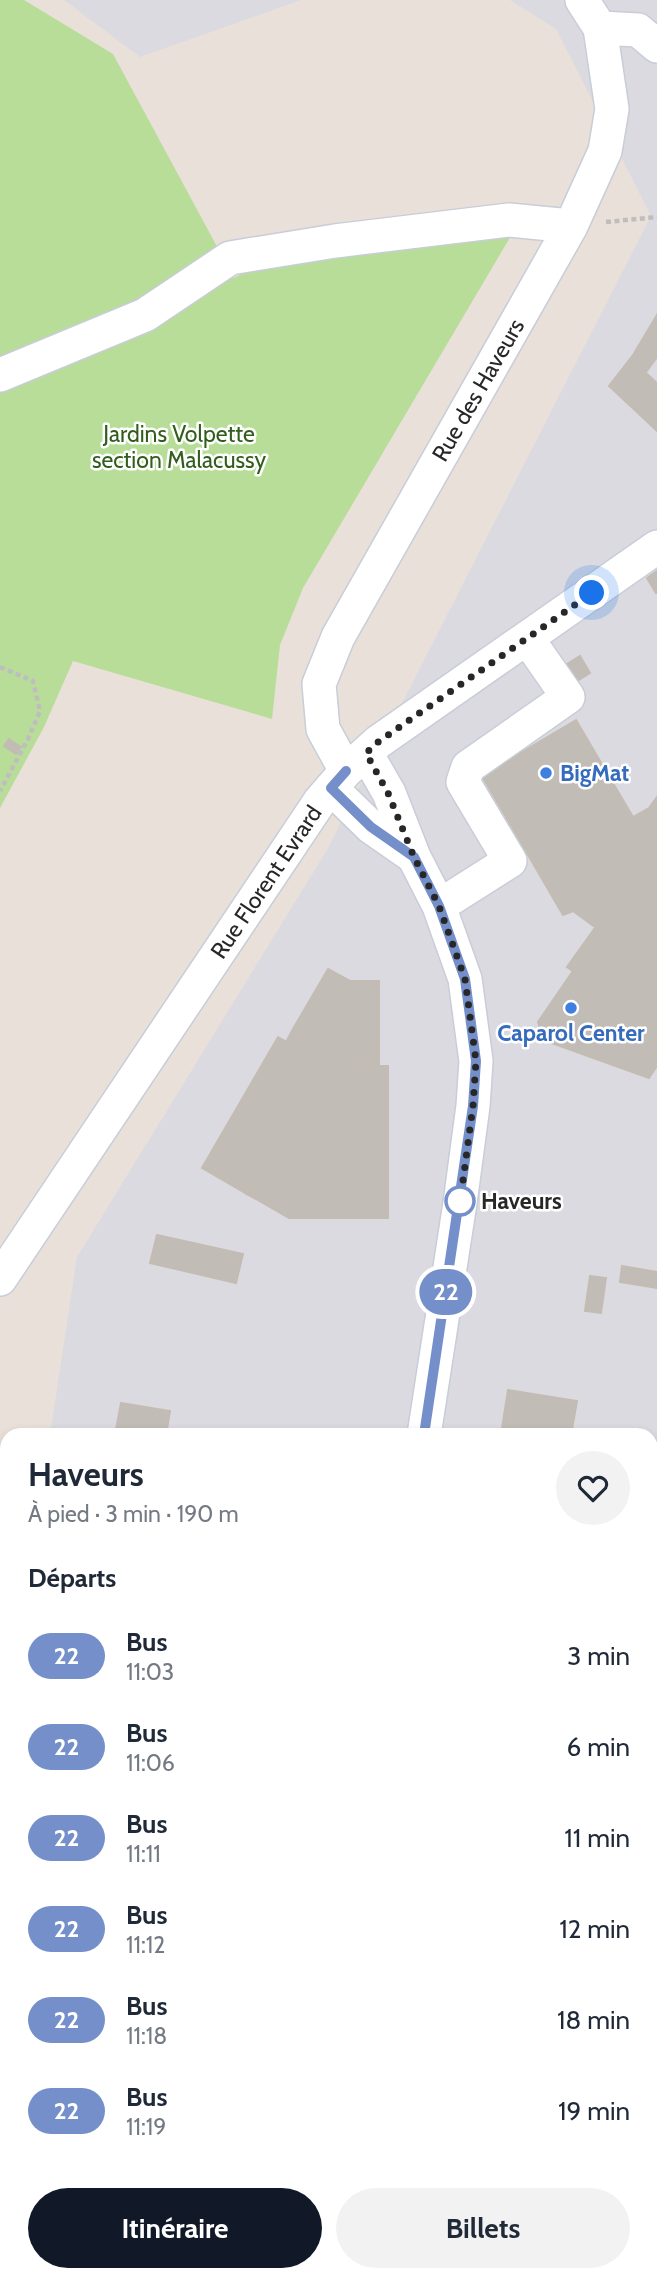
<!DOCTYPE html>
<html lang="fr">
<meta charset="utf-8">
<style>
:root{--surface:#fff;--page:#f2f2f3;--text:#1f2937;--muted:#747a83;--accent:#111827}
body{margin:0;font-family:Cabin,sans-serif;background:var(--page);color:var(--text);height:100vh;display:flex;flex-direction:column;font-size:26px;white-space:nowrap}
*{box-sizing:border-box;margin:0}
p{font-size:23px;color:var(--muted)}
.icon{flex:none;width:38px;height:38px;fill:none;stroke:currentColor;stroke-width:2;stroke-linecap:round;stroke-linejoin:round}
.map{position:relative;flex:1;overflow:hidden}
.panel{position:absolute;left:0px;top:1428px;width:658px;height:854px;display:flex;flex-direction:column;background:var(--surface);border-radius:21px 21px 0 0;box-shadow:0 4px 10px #0003}
.panel>*{flex:none}
.badge{padding:0 14px;border-radius:23px;font-size:24px;line-height:46px}
.you{position:absolute;width:35px;height:35px;margin:-18px;border:5px solid #fff;border-radius:50%;background:#1a73e8;box-shadow:0 0 0 10px #1a73e833}
.map>.badge{position:absolute;translate:-50% -50%;box-shadow:0 0 0 4px #fff}
h2{padding:0 28px;font-size:26px;line-height:63px}
.round{display:grid;place-items:center;flex:none;width:74px;height:74px;border-radius:37px;background:var(--page)}
.head{display:flex;align-items:center;justify-content:space-between;height:119px;padding:0 28px}
h1{font-size:33px;font-weight:700;line-height:52px}
.action{display:flex;gap:14px;margin-top:auto;padding:14px 28px}
.action a{flex:1;height:80px;border-radius:42px;background:var(--accent);color:#fff;font-size:28px;font-weight:700;line-height:80px;text-align:center}
.action a+a{background:var(--page);color:var(--text)}
ul{padding:0;list-style:none}
li{display:flex;align-items:center;gap:21px;height:91px;padding:0 28px}
li div{flex:1}
li b{display:block;font-size:26px}
li em{font-style:normal}
li .badge{min-width:77px;font-weight:700;text-align:center}
.map>svg:first-child{display:block}
</style>
<div class="map">
<svg width="657" height="2282" viewBox="0 0 657 2282">
<rect width="100%" height="100%" fill="#e9e0d9"/>
<path fill="#dbdae1" d="M64 0H301L140 57Z
M510 0H657V1914L651 1934V1435H50L77 1257 327 850 651 216 556 29Z
M7 1710V2275H651V2100L657 2107V2282H0V1716Z"/>
<path fill="#b8dd99" d="M0 0H24L113 54 234 278 263 262 515 229 303 588 280 645 272 719 73 661 44 727 0 808Z
M657 1914V2107L651 2100V1934Z"/>
<path fill="#c1bcb5" stroke="#c4bcb3" stroke-width="2" d="M657 315V357L625 401 609 386 633 355Z
M646 373 657 383V431L625 401Z
M657 571V593H656L647 578Z
M580 656 590 673 577 681 567 664Z
M576 720 633 817 642 812 657 837V841L595 927 573 911 563 915 482 776Z
M9 739 21 747 16 754 4 746Z
M657 797V837L642 812 649 808Z
M657 841V1030L567 967Z
M328 969 350 981H379V1051H353V1066H388V1218H339L340 1196H327V1218H289L256 1199 267 1180 256 1174 245 1193 202 1168 278 1037 308 1054 315 1042 293 1029Z
M573 971 657 1030V1066L649 1078 543 1040 538 1022Z
M293 1029 315 1042 308 1054 286 1042Z
M353 1051H379V1066H353Z
M256 1174 267 1180 256 1199 245 1193Z
M327 1196H340L339 1218H327Z
M157 1235 243 1254 236 1283 150 1263Z
M622 1266 657 1272V1288L620 1282Z
M590 1276 606 1278 601 1313 585 1311Z
M508 1390 577 1401 571 1435H501Z
M121 1403 170 1411 166 1435H115Z
M7 1751V2010L0 2012V1752Z
M651 2237 657 2246V2282H590L591 2275H651Z
M0 2260 7 2261V2273L0 2272Z
M0 2272 7 2275 62 2282H0Z
M18 2275H82L81 2282H62Z
M82 2275H96L135 2281 81 2282Z"/>
<g fill="none" stroke-linecap="round" stroke-linejoin="round">
<g stroke="#c8cdd8" stroke-width="36">
<path id="minor" d="M600 28 638 30 657 46
M0 375 145 315 230 258 335 241 509 220 571 226
M366 753 389 793 414 857 439 906 465 979 476 1061 473 1106 460 1203 424 1435
M346 771 323 729 319 684 338 637 571 226 605 151 612 109 600 28 582 0
M331 788 371 827 414 857
M439 906 510 861 463 782 468 767 568 697 527 638
M0 1279 320 801 346 771 378 742 657 547
M0 2110 7 2104
M295 2282 296 2275"/>
</g>
<path stroke="#bebebe" stroke-width="4.5" stroke-dasharray="5 3.5" stroke-linecap="butt" d="M606 222 657 217
M0 667 33 681 40 711 28 739 0 791
M651 1968 657 1942
M651 2015 657 2024"/>
<use href="#minor" stroke="#fff" stroke-width="33"/>
</g>
<g fill="none" stroke-linecap="round" stroke-linejoin="round">
<g stroke="#fff" stroke-width="16">
<path id="line" d="M346 771 331 788 371 827 414 857 439 906 465 979 476 1061 473 1106 424 1435"/>
</g>
<use href="#line" stroke="#748fc9" stroke-width="10"/>
<path stroke="#272727" stroke-width="7" stroke-dasharray="0 12.6" d="M460 1201V1203L473 1106 476 1061 465 979 439 906 414 857 388 793 366 753 378 742 592 593"/>
</g>
<g fill="#3f7fe0" stroke="#fff" stroke-width="2.5">
<circle cx="546" cy="773" r="7"/>
<circle cx="571" cy="1008" r="7"/>
</g>
<circle fill="#fff" stroke="#748fc9" stroke-width="3.5" cx="460" cy="1201" r="14"/>
<g text-anchor="middle" stroke-width="5" stroke-linejoin="round" paint-order="stroke">
<g font-size="23" fill="#272727" stroke="#fff">
<text transform="translate(478 390) rotate(-60)" y="8">Rue des Haveurs</text>
<text transform="translate(266 882) rotate(-56)" y="8">Rue Florent Evrard</text>
</g>
<g font-size="23" fill="#325e1d" stroke="#fff">
<text x="179" y="442">Jardins Volpette<tspan x="179" dy="26">section Malacussy</tspan></text>
</g>
<g font-size="23" font-weight="bold" fill="#366cbe" stroke="#fff" text-anchor="start">
<text x="560" y="781">BigMat</text>
<text x="571" y="1041" text-anchor="middle">Caparol Center</text>
</g>
<g font-size="23" font-weight="bold" fill="#272727" stroke="#fff" text-anchor="start">
<text x="481" y="1209">Haveurs</text>
</g>
</g>
</svg>
<div class="you" style="left:592px;top:593px"></div>
<b class="badge" style="left:446px;top:1292px;background:#748fc9;color:#fff">22</b>
<section class="panel">
<div class="head"><div><h1>Haveurs</h1><p>À pied · 3 min · 190 m</p></div><a class="round"><svg class="icon" aria-label="heart" viewBox="0 0 24 24"><path d="M12 20l-8-8c-3-5 5-10 8-4 3-6 11-1 8 4z"/></svg></a></div>
<h2>Départs</h2>
<ul>
<li><span class="badge" style="background:#748fc9;color:#fff">22</span><div><b>Bus</b><p>11:03</p></div><em>3 min</em></li>
<li><span class="badge" style="background:#748fc9;color:#fff">22</span><div><b>Bus</b><p>11:06</p></div><em>6 min</em></li>
<li><span class="badge" style="background:#748fc9;color:#fff">22</span><div><b>Bus</b><p>11:11</p></div><em>11 min</em></li>
<li><span class="badge" style="background:#748fc9;color:#fff">22</span><div><b>Bus</b><p>11:12</p></div><em>12 min</em></li>
<li><span class="badge" style="background:#748fc9;color:#fff">22</span><div><b>Bus</b><p>11:18</p></div><em>18 min</em></li>
<li><span class="badge" style="background:#748fc9;color:#fff">22</span><div><b>Bus</b><p>11:19</p></div><em>19 min</em></li>
</ul>
<div class="action"><a>Itinéraire</a><a>Billets</a></div>
</section>
</div>
